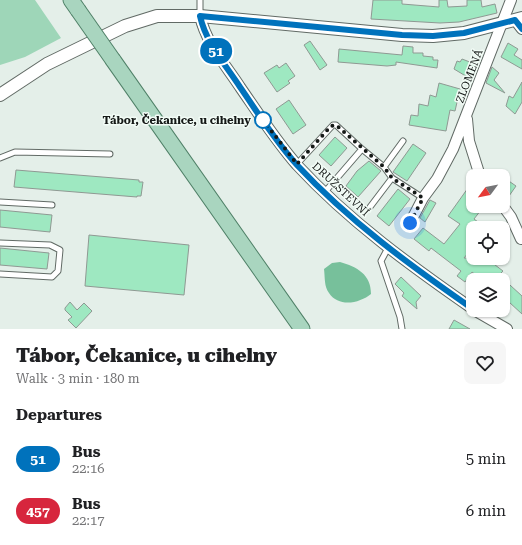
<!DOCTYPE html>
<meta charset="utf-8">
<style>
:root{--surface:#fff;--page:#f6f6f6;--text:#202124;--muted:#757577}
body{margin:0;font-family:"Roboto Serif",serif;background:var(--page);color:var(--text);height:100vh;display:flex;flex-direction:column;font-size:15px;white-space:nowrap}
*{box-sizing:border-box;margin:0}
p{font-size:13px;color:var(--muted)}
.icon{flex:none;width:22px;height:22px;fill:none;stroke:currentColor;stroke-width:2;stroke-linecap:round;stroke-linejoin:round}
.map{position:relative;height:329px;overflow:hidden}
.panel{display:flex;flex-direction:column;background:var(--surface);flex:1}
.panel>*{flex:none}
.badge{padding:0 8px;border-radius:13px;font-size:14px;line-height:26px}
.needle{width:26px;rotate:238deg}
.tools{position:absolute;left:466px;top:169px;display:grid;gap:8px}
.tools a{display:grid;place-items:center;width:44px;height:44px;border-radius:8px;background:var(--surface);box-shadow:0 1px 3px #0004;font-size:20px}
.you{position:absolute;width:20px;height:20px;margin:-10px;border:3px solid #fff;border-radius:50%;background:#1a73e8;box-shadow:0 0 0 6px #1a73e833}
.map>.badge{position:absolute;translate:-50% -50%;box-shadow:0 0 0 2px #fff}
h2{padding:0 16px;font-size:15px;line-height:36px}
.round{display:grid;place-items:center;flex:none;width:42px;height:42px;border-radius:8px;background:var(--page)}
.headline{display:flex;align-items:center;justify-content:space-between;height:68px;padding:0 16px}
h1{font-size:19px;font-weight:800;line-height:30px}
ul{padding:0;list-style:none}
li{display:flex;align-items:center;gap:12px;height:52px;padding:0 16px}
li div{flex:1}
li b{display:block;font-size:15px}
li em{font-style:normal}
li .badge{min-width:44px;font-weight:700;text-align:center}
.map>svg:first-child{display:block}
</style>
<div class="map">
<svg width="522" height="329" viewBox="0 0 522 329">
<rect width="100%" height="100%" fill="#e4efe9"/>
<path fill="#9ed6b8" d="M0 0H35L61 38 25 57 0 65Z"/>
<path fill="#77c09b" d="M340 262C357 267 371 274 371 294 360 303 339 308 329 293 324 287 325 277 324 269L332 263Z"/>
<path fill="#9ee8c1" stroke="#8f9993" d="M373 0H402V4L439 7V0H447L448 7 467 6V0H481L482 7 495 4 497 13 459 22 440 23 371 19Z
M310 41 327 65 320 70 304 45Z
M508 43 518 49 514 55 522 60V69L501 57Z
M403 46 413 47V53H423V56L433 57V60H438L437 68 396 62V65L387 66 338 62 339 49 402 55Z
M462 59 475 64 469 78 454 69 457 61 460 62Z
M286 63 295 76 288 81 290 83 277 92 264 73 277 65 279 68Z
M492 67 499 73 494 80 505 93 486 83Z
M522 82V102L515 114 506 106 509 96 513 98Z
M439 83 460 89 455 111 450 110 446 131 409 125 411 115 418 116 419 104 428 106 430 95 436 97Z
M289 100 306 125 293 134 276 109Z
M335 137 347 148 331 166 319 155Z
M413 144 426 153 407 181 393 172Z
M369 161 381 171 358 197 346 186 357 171Z
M16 170 139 180V182H143L141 196H137V197L14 187Z
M503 177 516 186 509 196 503 192Z
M473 181V206H484L474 219 486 228H473V247L464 258H486L503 271 499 275 522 296V314L509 302 503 308V280H482L472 272 465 282 457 276 461 271 431 248 429 251 414 239 423 228 444 244 460 224 448 216Z
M398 189 410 199 389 226 377 216Z
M430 200 436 203 425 222 420 218Z
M0 210 52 215 50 232 0 227Z
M89 235 189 245 184 295 85 286Z
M0 248 49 253 47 269 0 265Z
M401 277 421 296 416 302 417 309 402 296 404 293 395 284Z
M70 302 77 310 84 303 92 311 76 328 68 320 72 317 65 310V308Z
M454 320 470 329H449Z"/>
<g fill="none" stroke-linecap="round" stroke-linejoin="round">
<g stroke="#616a65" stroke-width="7">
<path id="service" d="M200 0V16
M0 158 15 152 110 154
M297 164 333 125H336L362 149
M384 167 403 141
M324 193 362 149 384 167 392 178
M0 202 52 205
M370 207 392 178 423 198
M0 243 50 245 60 250 58 271 52 277 0 274
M388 248 381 261 400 317 402 329"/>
</g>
<g stroke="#616a65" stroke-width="12">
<path id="minor" d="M200 16C206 43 225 64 240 87 258 113 276 141 297 165 349 221 411 266 473 309
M515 20 522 29
M467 119 469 141 480 176
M503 206 511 217 521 239
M410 223 423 198 437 179 453 149 511 0
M474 310 507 329"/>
</g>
<g stroke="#616a65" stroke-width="14">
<path id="tertiary" d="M0 95 47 64 125 26 157 16H200L402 35 433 36 464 33 522 18"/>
</g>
<g stroke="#508168" stroke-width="17">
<path id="primary" d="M71 0 78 10
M113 60 302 329"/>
</g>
<use href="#service" stroke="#fff" stroke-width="5"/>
<use href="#minor" stroke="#fff" stroke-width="10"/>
<use href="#tertiary" stroke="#fff" stroke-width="12"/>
<use href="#primary" stroke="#a9d5bf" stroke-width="15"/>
<g stroke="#508168" stroke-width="17" stroke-linecap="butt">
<path id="primary-bridge" d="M78 10 113 60"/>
</g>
<use href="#primary-bridge" stroke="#a9d5bf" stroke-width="15"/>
</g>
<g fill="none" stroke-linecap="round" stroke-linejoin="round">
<g stroke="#fff" stroke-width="9">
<path id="line" d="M473 309C411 266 349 221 297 165 275 141 258 113 240 87 225 64 206 43 200 16L402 35 433 36 464 33 515 20 522 29"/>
</g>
<use href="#line" stroke="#0072bc" stroke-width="6"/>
<path stroke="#151917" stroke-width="4" stroke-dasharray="0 7.2" d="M263 120 297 164 331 126 336 125 384 167 392 178 423 198 410 223"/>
</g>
<circle fill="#fff" stroke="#0072bc" stroke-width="2" cx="263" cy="120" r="8"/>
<g text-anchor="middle" stroke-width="3" stroke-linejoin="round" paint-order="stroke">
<g font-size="11" fill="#151917" stroke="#f2fcf6">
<text transform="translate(469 76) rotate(-69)" y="4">ZLOMENÁ</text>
<text transform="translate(341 189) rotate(43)" y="4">DRUŽSTEVNÍ</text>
</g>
<g font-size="11" font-weight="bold" fill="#151917" stroke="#f2fcf6" text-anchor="end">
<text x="251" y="124">Tábor, Čekanice, u cihelny</text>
</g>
</g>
</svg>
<div class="tools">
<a><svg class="needle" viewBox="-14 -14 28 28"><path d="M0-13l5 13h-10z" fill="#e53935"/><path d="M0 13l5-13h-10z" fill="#757577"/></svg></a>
<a><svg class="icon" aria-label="locate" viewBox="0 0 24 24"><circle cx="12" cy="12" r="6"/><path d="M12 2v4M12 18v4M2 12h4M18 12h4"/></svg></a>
<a><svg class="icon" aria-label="layers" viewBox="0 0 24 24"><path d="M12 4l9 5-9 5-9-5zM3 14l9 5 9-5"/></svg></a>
</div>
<div class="you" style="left:410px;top:223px"></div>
<b class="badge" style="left:216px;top:51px;background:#0072bc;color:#fff">51</b>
</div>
<section class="panel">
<div class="headline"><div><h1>Tábor, Čekanice, u cihelny</h1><p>Walk · 3 min · 180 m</p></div><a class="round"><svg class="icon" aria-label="heart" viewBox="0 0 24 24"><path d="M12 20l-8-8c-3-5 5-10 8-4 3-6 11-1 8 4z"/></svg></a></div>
<h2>Departures</h2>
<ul>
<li><span class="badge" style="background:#0072bc;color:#fff">51</span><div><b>Bus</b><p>22:16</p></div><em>5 min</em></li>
<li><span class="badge" style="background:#d7263d;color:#fff">457</span><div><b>Bus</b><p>22:17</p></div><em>6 min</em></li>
</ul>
</section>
